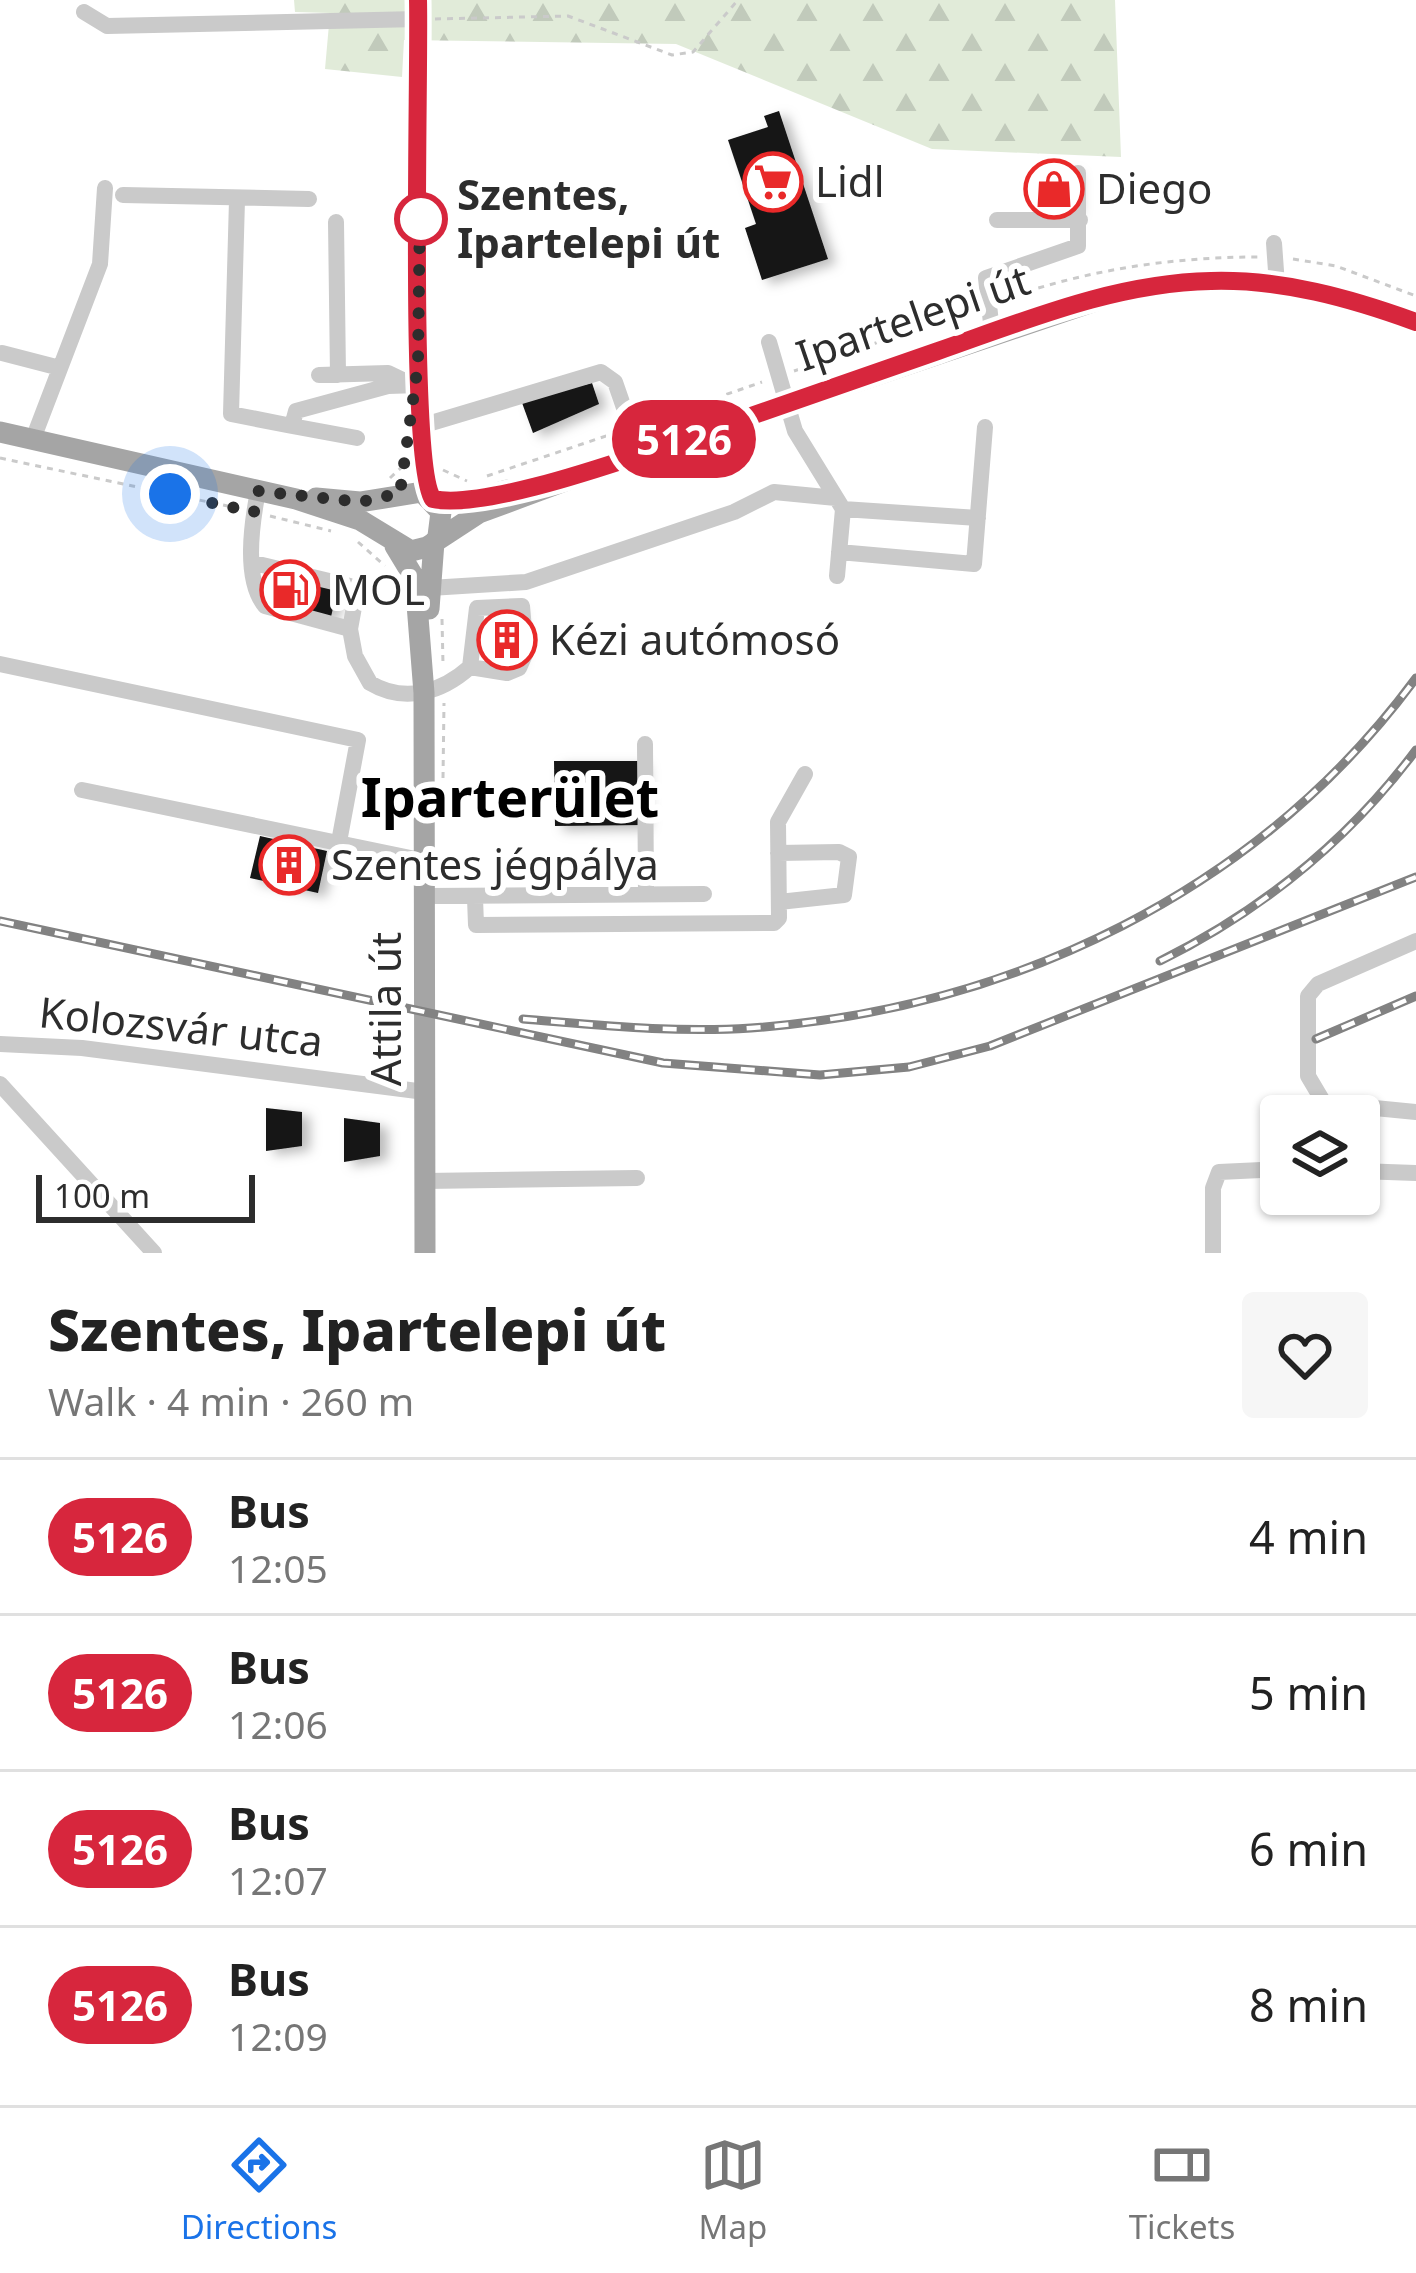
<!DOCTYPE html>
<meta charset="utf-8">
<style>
:root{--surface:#fff;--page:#f6f6f6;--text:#222;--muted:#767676;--line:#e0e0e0;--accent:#1a73e8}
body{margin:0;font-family:"Noto Sans",sans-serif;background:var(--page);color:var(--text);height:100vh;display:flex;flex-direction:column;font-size:45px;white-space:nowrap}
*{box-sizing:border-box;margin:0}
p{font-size:39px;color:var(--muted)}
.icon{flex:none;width:66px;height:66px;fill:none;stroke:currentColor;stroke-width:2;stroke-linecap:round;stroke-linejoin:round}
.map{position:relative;height:1253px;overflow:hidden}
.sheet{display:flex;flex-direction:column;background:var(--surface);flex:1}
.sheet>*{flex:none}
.badge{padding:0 24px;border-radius:39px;font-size:42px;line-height:78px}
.fabs{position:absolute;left:1260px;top:1095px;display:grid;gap:24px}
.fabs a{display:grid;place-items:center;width:120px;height:120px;border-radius:12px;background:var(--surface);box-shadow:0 3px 9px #0004;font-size:60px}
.scale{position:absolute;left:36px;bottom:30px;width:219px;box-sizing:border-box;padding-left:12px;border:6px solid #2d2d2d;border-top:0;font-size:33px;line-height:42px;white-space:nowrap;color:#2d2d2d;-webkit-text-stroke:9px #fff;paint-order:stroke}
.you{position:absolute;width:60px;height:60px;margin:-30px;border:9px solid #fff;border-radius:50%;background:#1a73e8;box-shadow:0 0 0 18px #1a73e833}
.map>.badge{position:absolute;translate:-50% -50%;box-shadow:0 0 0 6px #fff}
.round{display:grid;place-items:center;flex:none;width:126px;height:126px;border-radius:12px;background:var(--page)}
.head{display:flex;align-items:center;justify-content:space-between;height:204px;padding:0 48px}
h1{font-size:57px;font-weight:800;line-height:90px}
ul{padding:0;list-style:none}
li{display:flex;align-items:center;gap:36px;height:156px;padding:0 48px;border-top:3px solid var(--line)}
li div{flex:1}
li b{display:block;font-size:45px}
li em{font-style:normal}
li .badge{min-width:132px;font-weight:700;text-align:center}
.menu{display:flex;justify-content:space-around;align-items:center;height:168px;border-top:3px solid var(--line);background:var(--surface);font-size:33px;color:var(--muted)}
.menu a{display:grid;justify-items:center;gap:6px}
.menu .current{color:var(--accent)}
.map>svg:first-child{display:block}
</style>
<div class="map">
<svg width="1416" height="1253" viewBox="0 0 1416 1253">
<defs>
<pattern id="forest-firs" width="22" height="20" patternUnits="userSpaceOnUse" patternTransform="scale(3)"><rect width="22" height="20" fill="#e1ebd9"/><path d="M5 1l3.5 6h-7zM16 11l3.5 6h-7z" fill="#c1cabb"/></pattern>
<filter id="shadow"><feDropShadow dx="8" dy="4.5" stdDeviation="6" flood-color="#0004"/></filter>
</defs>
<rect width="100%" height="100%" fill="#fff"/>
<path fill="url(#forest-firs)" d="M294 0H1115L1121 157 932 149 676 44 404 40 402 77 325 69 330 13 295 12Z"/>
<path fill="#141414" filter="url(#shadow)" d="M779 111 828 259 762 280 745 228 756 224 728 140 768 127 764 116Z
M1035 169H1073V210H1035Z
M592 383 599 404 533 433 521 400Z
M281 573 338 585 331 617 275 601Z
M516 607 515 661 500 662 499 618H489L488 608Z
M554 761H641L642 825 555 826Z
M260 836 327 851 318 893 250 878Z
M266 1108 302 1112V1146L266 1151Z
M344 1118 380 1123V1156L344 1162Z"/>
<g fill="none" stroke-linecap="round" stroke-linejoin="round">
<path stroke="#cacaca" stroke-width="3" stroke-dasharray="6 6" stroke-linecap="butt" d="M435 19 568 16 672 55 693 52 738 0
M1293 259 1336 266 1416 296
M1004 299C1088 270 1170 257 1259 257
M794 371 972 310
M647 422 762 382
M0 458 237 508
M443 470 467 481
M487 476 615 433
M390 478 405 464
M270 516 331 531
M358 542 385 566
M442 619 443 664
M443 778 444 703"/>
<path stroke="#cacaca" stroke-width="16" d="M84 12 107 26 418 19
M123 195 309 199
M237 200 231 414 292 426 296 411 388 386 419 385
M997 220H1080
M336 222 338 375
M1274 243 1277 285
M992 332 986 278 1078 246V173
M769 342 795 431 843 509 837 576
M2 353 60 368
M319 375 388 373 411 384
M292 426 357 438
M421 426 601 372 615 382 640 454
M33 439 100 264 105 188
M258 491C252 522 243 579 265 606L350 629 355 656 370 683C405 704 442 692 470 667L477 608 522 606 526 652 519 668 507 673 470 667
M843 509 978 518
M839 552 974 564 985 427
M254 563 350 586 356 596 350 629
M430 588 526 582 734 512 774 492 836 498
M0 664 358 740 339 842
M645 744 646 894
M82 790 425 861
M778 853 839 852 849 857 844 895 779 902
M425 896 704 894
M475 898 476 925 774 923 779 918 778 822 805 774
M1416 941 1318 984 1308 996V1076L1324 1103 1416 1112
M0 1044 82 1048 425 1092
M0 1084 154 1253
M1359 1171 1416 1173
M425 1181 637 1178
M1213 1253V1188L1219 1172 1281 1169"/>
<path stroke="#a5a5a5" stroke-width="21" d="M418 0V364L428 495
M0 432 296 499 360 520 411 551 427 547 479 513 584 474 1128 290C1227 270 1323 288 1416 322
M316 498 360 502 422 492 441 512 438 536
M433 498 464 502 507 490
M395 546 415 579 424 693 425 1253
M429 609 434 542"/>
<g stroke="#828282" stroke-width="9">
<path id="rail" d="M0 921 663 1063 820 1075 909 1067 990 1046 1416 877
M1160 961C1263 910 1347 842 1416 750
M523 1019C599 1025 675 1033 751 1028 1012 1009 1259 891 1416 678
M1316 1039 1416 996"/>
</g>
<use href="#rail" stroke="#fff" stroke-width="4.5" stroke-dasharray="14" stroke-linecap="butt"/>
</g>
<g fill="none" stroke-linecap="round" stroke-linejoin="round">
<g stroke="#fff" stroke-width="27">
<path id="line" d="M418 0C420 72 408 466 433 499 479 509 597 469 645 453 742 419 840 385 938 351 1027 320 1115 283 1211 281 1282 279 1350 298 1416 322"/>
</g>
<use href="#line" stroke="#d7263d" stroke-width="18"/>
<path stroke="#2d2d2d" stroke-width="12" stroke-dasharray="0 21.6" d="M170 494 254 512 258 491 360 502 400 493 418 364 420 201 421 219"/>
</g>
<defs>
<g id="supermarket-ring" transform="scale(3)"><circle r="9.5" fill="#fff" stroke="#e92929" stroke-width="1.5"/><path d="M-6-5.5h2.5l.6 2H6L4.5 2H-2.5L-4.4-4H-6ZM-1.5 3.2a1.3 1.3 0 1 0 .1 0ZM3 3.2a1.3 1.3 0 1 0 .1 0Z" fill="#e92929"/></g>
<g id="shop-ring" transform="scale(3)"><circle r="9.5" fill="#fff" stroke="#e92929" stroke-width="1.5"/><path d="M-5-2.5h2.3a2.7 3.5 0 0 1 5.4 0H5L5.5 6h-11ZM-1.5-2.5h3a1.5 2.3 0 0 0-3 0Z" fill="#e92929"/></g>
<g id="fuel-ring" transform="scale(3)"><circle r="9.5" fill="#fff" stroke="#e92929" stroke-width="1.5"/><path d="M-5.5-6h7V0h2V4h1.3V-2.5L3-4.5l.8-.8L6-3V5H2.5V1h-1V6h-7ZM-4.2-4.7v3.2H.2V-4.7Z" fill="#e92929"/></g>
<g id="building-ring" transform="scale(3)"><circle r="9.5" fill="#fff" stroke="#e92929" stroke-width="1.5"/><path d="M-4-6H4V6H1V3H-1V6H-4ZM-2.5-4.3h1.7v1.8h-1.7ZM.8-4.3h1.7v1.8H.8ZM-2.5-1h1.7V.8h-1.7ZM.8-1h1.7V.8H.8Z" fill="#e92929"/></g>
</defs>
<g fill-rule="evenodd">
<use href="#supermarket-ring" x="773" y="182"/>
<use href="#shop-ring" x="1054" y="189"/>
<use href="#fuel-ring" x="290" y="590"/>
<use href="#building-ring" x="507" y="640"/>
<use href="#building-ring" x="289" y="865"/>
</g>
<circle fill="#fff" stroke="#d7263d" stroke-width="6" cx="421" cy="219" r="24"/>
<g text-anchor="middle" stroke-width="12" stroke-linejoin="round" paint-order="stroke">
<g font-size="42" fill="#2d2d2d" stroke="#fff" text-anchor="start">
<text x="815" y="197">Lidl</text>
<text x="1096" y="204">Diego</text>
<text x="332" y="605">MOL</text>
<text x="549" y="655">Kézi autómosó</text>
<text x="331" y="880">Szentes jégpálya</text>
</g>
<g font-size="42" font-weight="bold" fill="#2d2d2d" stroke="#fff" text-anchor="start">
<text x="457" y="210">Szentes,<tspan x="457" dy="48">Ipartelepi út</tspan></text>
</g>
<g font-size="42" fill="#2d2d2d" stroke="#fff">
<text transform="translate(913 318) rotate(-19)" y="15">Ipartelepi út</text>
<text transform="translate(386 1009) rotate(-90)" y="15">Attila út</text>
<text transform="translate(181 1027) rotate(6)" y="15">Kolozsvár utca</text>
</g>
<g font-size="54" font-weight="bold" fill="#000" stroke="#fff">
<text x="510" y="817">Iparterület</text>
</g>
</g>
</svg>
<div class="fabs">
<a><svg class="icon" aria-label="layers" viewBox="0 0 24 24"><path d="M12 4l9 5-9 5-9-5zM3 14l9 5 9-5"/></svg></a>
</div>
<div class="scale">100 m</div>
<div class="you" style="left:170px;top:494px"></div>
<b class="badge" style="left:684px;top:439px;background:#d7263d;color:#fff">5126</b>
</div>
<section class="sheet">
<div class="head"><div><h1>Szentes, Ipartelepi út</h1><p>Walk · 4 min · 260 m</p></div><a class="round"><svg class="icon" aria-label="heart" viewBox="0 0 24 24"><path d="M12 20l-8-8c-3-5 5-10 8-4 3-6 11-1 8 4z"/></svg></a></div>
<ul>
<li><span class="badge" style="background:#d7263d;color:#fff">5126</span><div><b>Bus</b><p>12:05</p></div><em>4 min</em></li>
<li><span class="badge" style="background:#d7263d;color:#fff">5126</span><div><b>Bus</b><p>12:06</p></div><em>5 min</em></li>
<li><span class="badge" style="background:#d7263d;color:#fff">5126</span><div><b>Bus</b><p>12:07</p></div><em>6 min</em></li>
<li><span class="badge" style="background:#d7263d;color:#fff">5126</span><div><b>Bus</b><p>12:09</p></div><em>8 min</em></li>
</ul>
</section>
<nav class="menu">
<a class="current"><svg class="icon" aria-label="directions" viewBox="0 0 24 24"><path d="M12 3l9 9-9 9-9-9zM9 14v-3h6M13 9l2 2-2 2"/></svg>Directions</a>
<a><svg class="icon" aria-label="map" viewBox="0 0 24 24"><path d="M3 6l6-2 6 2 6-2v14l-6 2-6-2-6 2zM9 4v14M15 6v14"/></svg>Map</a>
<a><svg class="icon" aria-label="tickets" viewBox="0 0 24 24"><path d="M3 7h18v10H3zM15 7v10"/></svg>Tickets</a>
</nav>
